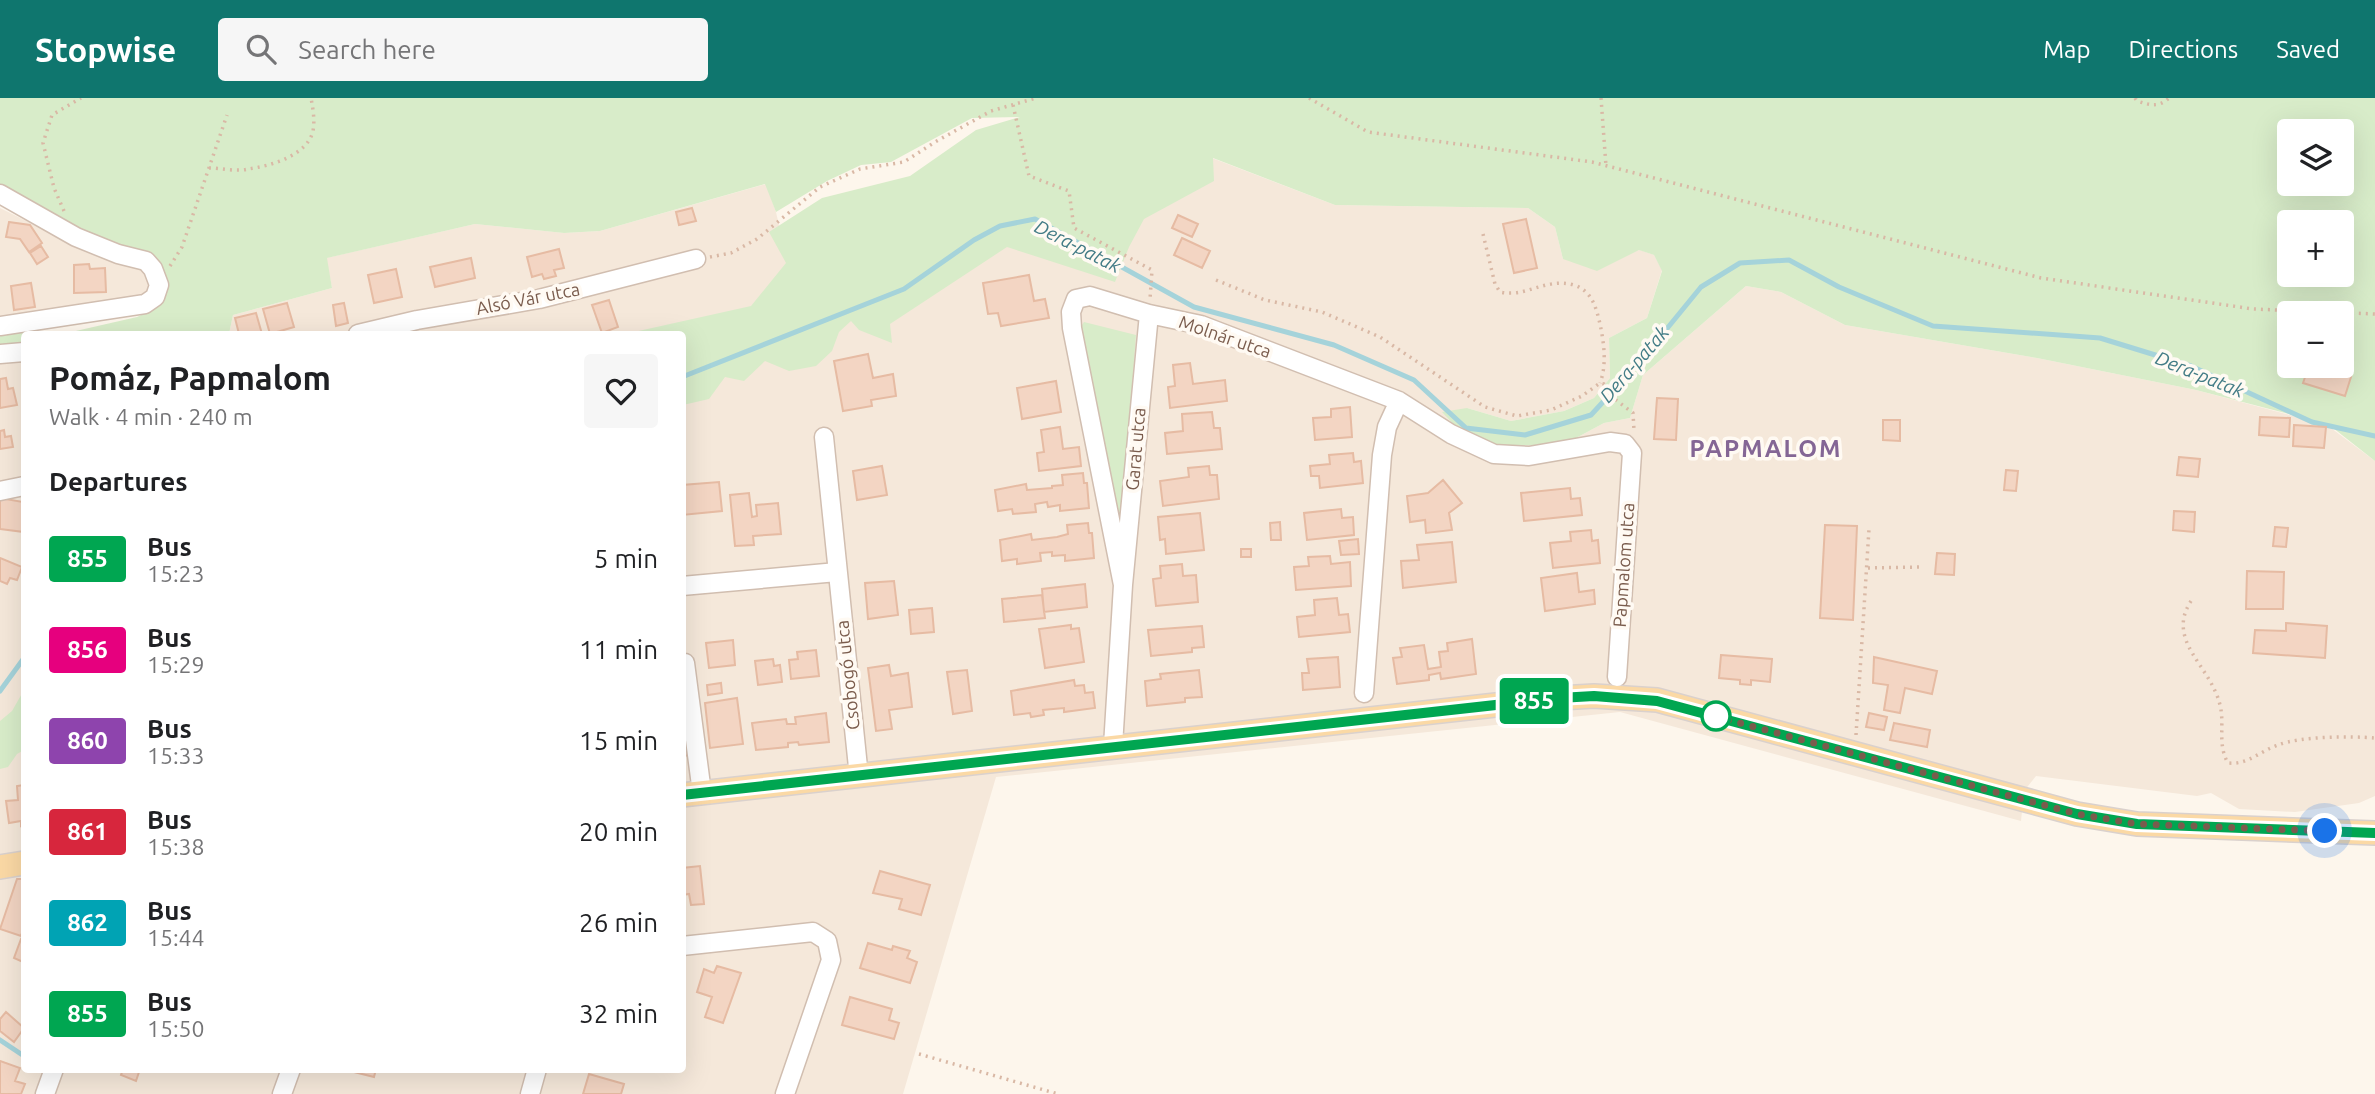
<!DOCTYPE html>
<meta charset="utf-8">
<style>
:root{--surface:#fff;--page:#f6f6f6;--text:#202124;--muted:#757577;--accent:#0f766e}
body{margin:0;font-family:Ubuntu,sans-serif;background:var(--page);color:var(--text);height:100vh;display:flex;flex-direction:column;font-size:26px;white-space:nowrap}
*{box-sizing:border-box;margin:0}
p{font-size:23px;color:var(--muted)}
.icon{flex:none;width:38px;height:38px;fill:none;stroke:currentColor;stroke-width:2;stroke-linecap:round;stroke-linejoin:round}
.map{position:relative;flex:1;overflow:hidden}
.panel{position:absolute;left:21px;top:233px;width:665px;height:742px;display:flex;flex-direction:column;background:var(--surface);border-radius:7px;box-shadow:0 7px 28px #0002}
.panel>*{flex:none}
.badge{padding:0 14px;border-radius:5px;font-size:24px;line-height:46px}
.fabs{position:absolute;left:2277px;top:21px;display:grid;gap:14px}
.fabs a{display:grid;place-items:center;width:77px;height:77px;border-radius:7px;background:var(--surface);box-shadow:0 7px 28px #0002;font-size:35px}
.you{position:absolute;width:35px;height:35px;margin:-18px;border:5px solid #fff;border-radius:50%;background:#1a73e8;box-shadow:0 0 0 10px #1a73e833}
.map>.badge{position:absolute;translate:-50% -50%;box-shadow:0 0 0 4px #fff}
h2{padding:0 28px;font-size:26px;line-height:63px}
.round{display:grid;place-items:center;flex:none;width:74px;height:74px;border-radius:7px;background:var(--page)}
.headline{display:flex;align-items:center;justify-content:space-between;height:119px;padding:0 28px}
h1{font-size:33px;font-weight:600;line-height:52px}
ul{padding:0;list-style:none}
li{display:flex;align-items:center;gap:21px;height:91px;padding:0 28px}
li div{flex:1}
li b{display:block;font-size:26px}
li em{font-style:normal}
li .badge{min-width:77px;font-weight:700;text-align:center}
header{display:flex;align-items:center;gap:42px;box-sizing:border-box;height:98px;padding:0 35px;background:var(--accent);color:#fff}
header strong{font-size:33px}
nav{display:flex;gap:38px;margin-inline-start:auto;font-size:24px}
.search{width:490px;height:63px;background:var(--page);display:flex;align-items:center;gap:18px;box-sizing:border-box;padding:0 24px;border-radius:7px;color:var(--muted);font-size:26px}
.map>svg:first-child{display:block}
</style>
<header>
<strong>Stopwise</strong>
<div class="search"><svg class="icon" aria-label="search" viewBox="0 0 24 24"><circle cx="10" cy="10" r="6"/><path d="M15 15l6 6"/></svg>Search here</div>
<nav><a>Map</a><a>Directions</a><a>Saved</a></nav>
</header>
<div class="map">
<svg width="2375" height="996" viewBox="0 0 2375 996">
<rect width="100%" height="100%" fill="#fdf6ec"/>
<path fill="#f5e8da" d="M1212 60 1335 107 1528 110 1555 129 1563 161 1640 152 1654 157 1662 172 1647 220 1609 240 1610 280 1594 300 1564 313 1511 323 1467 310 1490 348 1538 347 1576 340 1604 325 1630 320 1643 277 1746 188 1781 194 1845 227 2037 260 2196 292 2327 327 2375 363V698L2359 705 2295 714 2239 711 2211 695 2197 698 2036 678 2024 693 2021 723 1620 614 996 679 903 996H0V258L24 256V971H682V236H229L233 217 332 190 326 160 475 126 564 135 600 133 766 86 776 114 787 165Z
M0 110 87 153 144 167 155 189 148 202 0 233Z"/>
<path fill="#d8ecc9" fill-rule="evenodd" d="M0 0H2375V363L2328 326 2196 292 2037 260 1845 227 1781 194 1746 188 1643 277 1630 320 1604 325 1576 340 1538 347 1490 348 1459 332 1442 314 1467 310 1511 323 1564 313 1594 300 1610 280 1609 240 1647 220 1662 173 1654 157 1639 152 1597 173 1563 161 1555 129 1528 110 1335 107 1213 60 1214 83 1144 121 1129 149 1115 184 1007 149 890 226 892 245 859 232 851 223 839 234 832 253 816 268 789 273 765 263 744 283 725 279 709 301 683 307 682 236H625L751 208 786 165 769 134 822 100 910 78 976 32 1020 19 972 20 891 64 861 67 827 83 776 114 765 86 600 133 564 135 475 126 327 160 332 190 233 217 229 236H24V249L0 251V235H67L137 219 160 208 164 200V188L148 164 0 96ZM2289 33H2342V86H2289ZM2289 124H2342V177H2289ZM2289 215H2342V268H2289Z
M1084 224 1136 237 1121 437 1080 230Z
M24 592V615L21 627 24 640V652L17 656 8 669 0 671V623L12 613Z"/>
<g fill="none" stroke-linecap="round" stroke-linejoin="round">
<path stroke="#a5d3da" stroke-width="5" d="M682 279 904 191 974 142 1000 128 1035 121 1194 209 1334 247 1414 282 1466 330 1525 337 1591 317 1638 266 1701 189 1740 165 1789 162 1839 189 1933 228 2100 240 2191 268 2312 324 2375 338
M0 593 24 560
M0 942 24 958"/>
</g>
<path fill="#f3d5c3" stroke="#e6bba3" stroke-width="2" d="M692 110 696 123 679 127 676 114Z
M1178 117 1198 126 1192 139 1172 130Z
M1526 121 1537 170 1514 175 1503 126Z
M9 124 30 127 42 145 29 154 20 141 6 139Z
M1182 140 1210 153 1202 170 1174 157Z
M41 148 48 159 37 166 30 155Z
M559 151 564 170 554 172 556 178 544 181 542 176 532 179 527 159Z
M471 160 475 180 435 189 430 169Z
M89 166 90 171 105 170 106 194 74 195V167Z
M396 171 402 199 374 205 368 177Z
M1029 177 1034 203 1045 201 1049 220 1001 228 998 215 988 216 983 185Z
M31 185 35 209 14 212 11 188Z
M609 202 618 229 602 235 592 207Z
M287 205 294 229 270 236 263 211Z
M344 205 348 225 336 228 333 207Z
M256 215 262 236H239L235 220Z
M868 256 873 280 893 276 896 298 871 302 872 308 843 313 834 263Z
M1190 265 1193 286 1225 282 1227 303 1170 310 1168 289 1175 288 1173 267Z
M2309 268H2317L2351 279 2345 298 2303 285Z
M6 280 8 291 13 290 17 307 0 310V281Z
M1056 283 1061 314 1022 321 1017 290Z
M1657 300 1678 301 1676 342 1654 341Z
M1350 309 1352 339 1315 342 1313 320 1331 319V311Z
M1212 314 1214 330H1220L1222 351 1167 356 1165 335 1183 333 1182 316Z
M2260 319 2290 320 2289 339 2259 337Z
M1883 322H1900V343L1883 342Z
M2294 327 2326 329 2324 350 2293 348Z
M1060 329 1063 351 1079 349 1081 368 1039 373 1037 355 1044 354 1041 332Z
M4 332 5 339 11 338 13 349 0 351V333Z
M1353 355 1354 364 1361 363 1363 385 1320 390 1319 378H1311L1310 368 1330 366 1329 357Z
M2179 359 2200 361 2198 379 2177 377Z
M882 368 887 397 857 402 853 373Z
M1209 368 1210 377H1217L1219 401 1163 408 1160 383 1189 379 1188 370Z
M2006 372 2018 373 2016 393 2004 392Z
M1083 375 1084 385H1087L1089 410 1060 413V407L1048 409 1047 404 1035 406 1036 414 1013 416 1012 411 998 413 995 392 1026 386 1027 392 1052 390V388L1063 387 1062 377Z
M1443 382 1462 405 1449 415 1452 432 1426 435 1425 422 1410 424 1407 398 1428 395Z
M719 384 722 413 682 417V387Z
M1570 390 1571 401 1580 400 1582 417 1524 423 1521 395Z
M749 395 752 419 757 418 756 407 778 405 781 436 753 438 754 447 735 448 730 397Z
M0 400 23 404 24 434 0 431Z
M1341 411 1342 420 1353 419 1354 437 1307 442 1304 415Z
M2174 413 2195 414 2194 434 2173 432Z
M1200 415 1204 452 1166 456 1165 441 1160 442 1158 419Z
M1280 424 1281 442H1271L1270 425Z
M1088 425 1089 435H1092L1094 460 1065 463V457L1052 458V454L1040 455 1041 463 1017 466V461L1002 463 1000 442 1031 436 1032 442 1057 439 1068 436 1067 427Z
M1825 427 1857 428 1853 522 1820 520Z
M2275 429 2288 430 2286 449 2273 448Z
M1591 432 1592 443 1598 442 1600 465 1553 470 1550 445 1571 443 1570 434Z
M1358 441 1359 456 1341 457 1339 443Z
M1452 444 1456 484 1403 490 1401 463 1419 462 1417 447Z
M1241 451H1251V459H1241Z
M1937 455 1955 456 1954 477 1935 476Z
M1330 458 1331 466 1350 464 1351 488 1296 492 1294 469 1309 468 1308 459Z
M0 460 22 469 17 482 10 480 7 486 0 483Z
M1182 466 1183 478 1196 477 1198 504 1156 508 1153 481 1161 480 1160 468Z
M2247 473 2284 474 2283 511H2246Z
M1577 475 1579 494 1594 492 1595 506 1545 513 1541 480Z
M894 483 898 517 868 521 865 485Z
M1085 486 1087 509 1044 514 1042 491Z
M1042 497 1045 520 1004 524 1002 501Z
M1337 500 1339 517 1348 516 1350 534 1299 539 1297 519 1315 517 1314 502Z
M932 510 934 534 911 536 909 512Z
M2286 525 2327 528 2325 560 2253 555 2255 532 2286 533Z
M1071 527V531L1079 530 1084 564 1045 570 1039 531Z
M1202 528 1204 549 1192 550V554L1151 558 1148 532Z
M1472 541 1476 576 1441 581 1440 575 1429 577V582L1397 586 1393 560 1402 559 1400 550 1424 547 1428 571 1441 569 1439 554 1448 553 1447 545Z
M733 542 735 567 709 570 706 545Z
M816 552 819 578 791 581 789 562 798 561 797 554Z
M1721 557 1772 561 1770 584 1751 582V587L1740 586V582L1719 580Z
M1338 559 1340 589 1303 592 1302 575H1309L1307 561Z
M1874 559 1937 573 1932 596 1905 590 1900 615 1884 612 1888 587 1873 585Z
M773 561 774 568 780 567 782 584 758 587 755 563Z
M889 567 891 578 908 575 912 609 889 612 892 631 876 633 868 570Z
M967 572 972 613 953 616 947 574Z
M1199 572 1202 599 1185 600V604L1147 608 1145 583 1161 581 1160 576Z
M1074 582 1075 588 1084 587 1085 595 1093 594 1095 610 1064 614V610L1043 612 1044 617 1031 619 1030 615 1014 617 1011 593Z
M721 585 722 595 708 597 707 587Z
M737 600 743 646 710 650 705 605Z
M682 608 691 657 682 658Z
M826 615 829 644 799 647 798 644 788 645V649L756 652 752 625 786 621 787 626H796L795 619Z
M1869 615 1887 619 1884 632 1866 629Z
M1894 625 1930 632 1927 649 1890 642Z
M24 687V727L21 728V723L9 725 6 703 18 702 17 688Z
M700 768 704 806 691 807 689 796 682 797V770Z
M880 773 930 787 921 817 899 811 902 801 873 795Z
M17 781H24V828L21 838 0 831Z
M21 841 24 843 23 864 14 860Z
M868 845 892 852 893 848 910 853 907 860 917 864 910 885 860 870Z
M717 868 741 875 723 925 705 919 712 899 697 894 704 871 714 875Z
M850 899 892 911 889 922 899 925 894 941 842 927Z
M6 914 24 930 14 944 0 933V921Z
M0 963 20 970 15 983 25 986 21 996H0Z
M123 971H140L136 983 121 977Z
M342 971H376L374 979Z
M589 976 624 986 621 996H583Z"/>
<g fill="none" stroke-linecap="round" stroke-linejoin="round">
<g stroke="#d1beb0" stroke-width="21">
<path id="minor" d="M0 96 76 139 118 156 146 163 153 171 159 187 155 199 145 206 0 228
M358 236 417 222 539 201 696 161
M0 256 24 254
M824 339 859 679
M0 393 24 388
M1123 487 1072 230 1071 214 1076 201 1090 198 1149 216 1201 227 1399 303 1451 336 1494 356 1529 358 1610 344 1625 346 1632 355 1617 579
M682 488 837 474
M685 565 702 695
M1364 595 1382 357 1387 329 1399 303
M1113 648 1123 487 1149 216
M682 848 813 834 827 843 831 862 785 996
M45 996 54 971
M282 996 291 971
M530 996 537 971"/>
</g>
<g stroke="#dad1cd" stroke-width="26">
<path id="major" d="M682 697 1559 600 1594 598 1657 602 2077 716 2137 726 2375 735
M0 769 24 765"/>
</g>
<path stroke="#d9b8a5" stroke-width="3.5" stroke-dasharray="2 5" stroke-linecap="butt" d="M1309 0 1368 34 1592 64 2041 180 2253 211 2375 216
M1601 0 1606 68
M2135 0 2137 3C2150 7 2158 10 2169 0
M1013 7 1029 78 1069 93 1074 130 1152 172 1150 201
M209 70C221 70 236 74 248 71 270 68 307 58 313 33 315 22 313 11 311 0
M64 113 54 90 43 45 52 17 81 0
M1483 136 1495 186 1500 194C1526 200 1546 179 1574 187 1592 193 1596 209 1600 226 1604 245 1607 267 1600 285
M710 159 731 155 757 141 820 89 860 71 904 64 935 44 991 13 1036 0
M170 168 182 149 227 17
M1216 182 1265 202 1322 214 1380 239 1485 309 1517 318 1551 312 1582 298 1600 285 1604 286 1616 302 1633 315 1634 332
M1868 470 1920 469
M2191 503C2184 514 2181 525 2185 539 2191 560 2214 581 2220 607 2225 627 2217 646 2228 665 2248 667 2260 653 2278 647 2301 638 2351 638 2375 640
M1856 637 1869 431
M919 956 1058 996"/>
<use href="#minor" stroke="#fff" stroke-width="18"/>
<use href="#major" stroke="#fbd9a5" stroke-width="23"/>
</g>
<g fill="none" stroke-linecap="round" stroke-linejoin="round">
<g stroke="#fff" stroke-width="16">
<path id="line" d="M682 697 1559 600 1594 598 1657 603 2077 716 2137 726 2375 735"/>
</g>
<use href="#line" stroke="#00a651" stroke-width="10"/>
<path stroke="#7a5c4d" stroke-width="7" stroke-dasharray="0 12.6" d="M1716 618 1710 617 2077 716 2137 726 2325 733"/>
</g>
<circle fill="#fff" stroke="#00a651" stroke-width="3.5" cx="1716" cy="618" r="14"/>
<g text-anchor="middle" stroke-width="7" stroke-linejoin="round" paint-order="stroke">
<g font-size="18" fill="#7a5c4d" stroke="#fffaf3">
<text transform="translate(528 201) rotate(-11)" y="6">Alsó Vár utca</text>
<text transform="translate(1225 239) rotate(19)" y="6">Molnár utca</text>
<text transform="translate(1136 351) rotate(-85)" y="6">Garat utca</text>
<text transform="translate(1624 467) rotate(-86)" y="6">Papmalom utca</text>
<text transform="translate(848 577) rotate(-96)" y="6">Csobogó utca</text>
</g>
<g font-size="19" font-style="italic" fill="#437c86" stroke="#fffaf3">
<text transform="translate(1078 148) rotate(27)" y="7">Dera-patak</text>
<text transform="translate(1634 266) rotate(-49)" y="7">Dera-patak</text>
<text transform="translate(2200 276) rotate(22)" y="7">Dera-patak</text>
</g>
<g font-size="24" font-weight="bold" letter-spacing="2" fill="#846695" stroke="#fffaf3">
<text x="1766" y="359">PAPMALOM</text>
</g>
</g>
</svg>
<div class="fabs">
<a><svg class="icon" aria-label="layers" viewBox="0 0 24 24"><path d="M12 4l9 5-9 5-9-5zM3 14l9 5 9-5"/></svg></a>
<a>+</a>
<a>−</a>
</div>
<div class="you" style="left:2325px;top:733px"></div>
<b class="badge" style="left:1534px;top:603px;background:#00a651;color:#fff">855</b>
<section class="panel">
<div class="headline"><div><h1>Pomáz, Papmalom</h1><p>Walk · 4 min · 240 m</p></div><a class="round"><svg class="icon" aria-label="heart" viewBox="0 0 24 24"><path d="M12 20l-8-8c-3-5 5-10 8-4 3-6 11-1 8 4z"/></svg></a></div>
<h2>Departures</h2>
<ul>
<li><span class="badge" style="background:#00a651;color:#fff">855</span><div><b>Bus</b><p>15:23</p></div><em>5 min</em></li>
<li><span class="badge" style="background:#e6007e;color:#fff">856</span><div><b>Bus</b><p>15:29</p></div><em>11 min</em></li>
<li><span class="badge" style="background:#8e44ad;color:#fff">860</span><div><b>Bus</b><p>15:33</p></div><em>15 min</em></li>
<li><span class="badge" style="background:#d7263d;color:#fff">861</span><div><b>Bus</b><p>15:38</p></div><em>20 min</em></li>
<li><span class="badge" style="background:#00a3b4;color:#fff">862</span><div><b>Bus</b><p>15:44</p></div><em>26 min</em></li>
<li><span class="badge" style="background:#00a651;color:#fff">855</span><div><b>Bus</b><p>15:50</p></div><em>32 min</em></li>
</ul>
</section>
</div>
